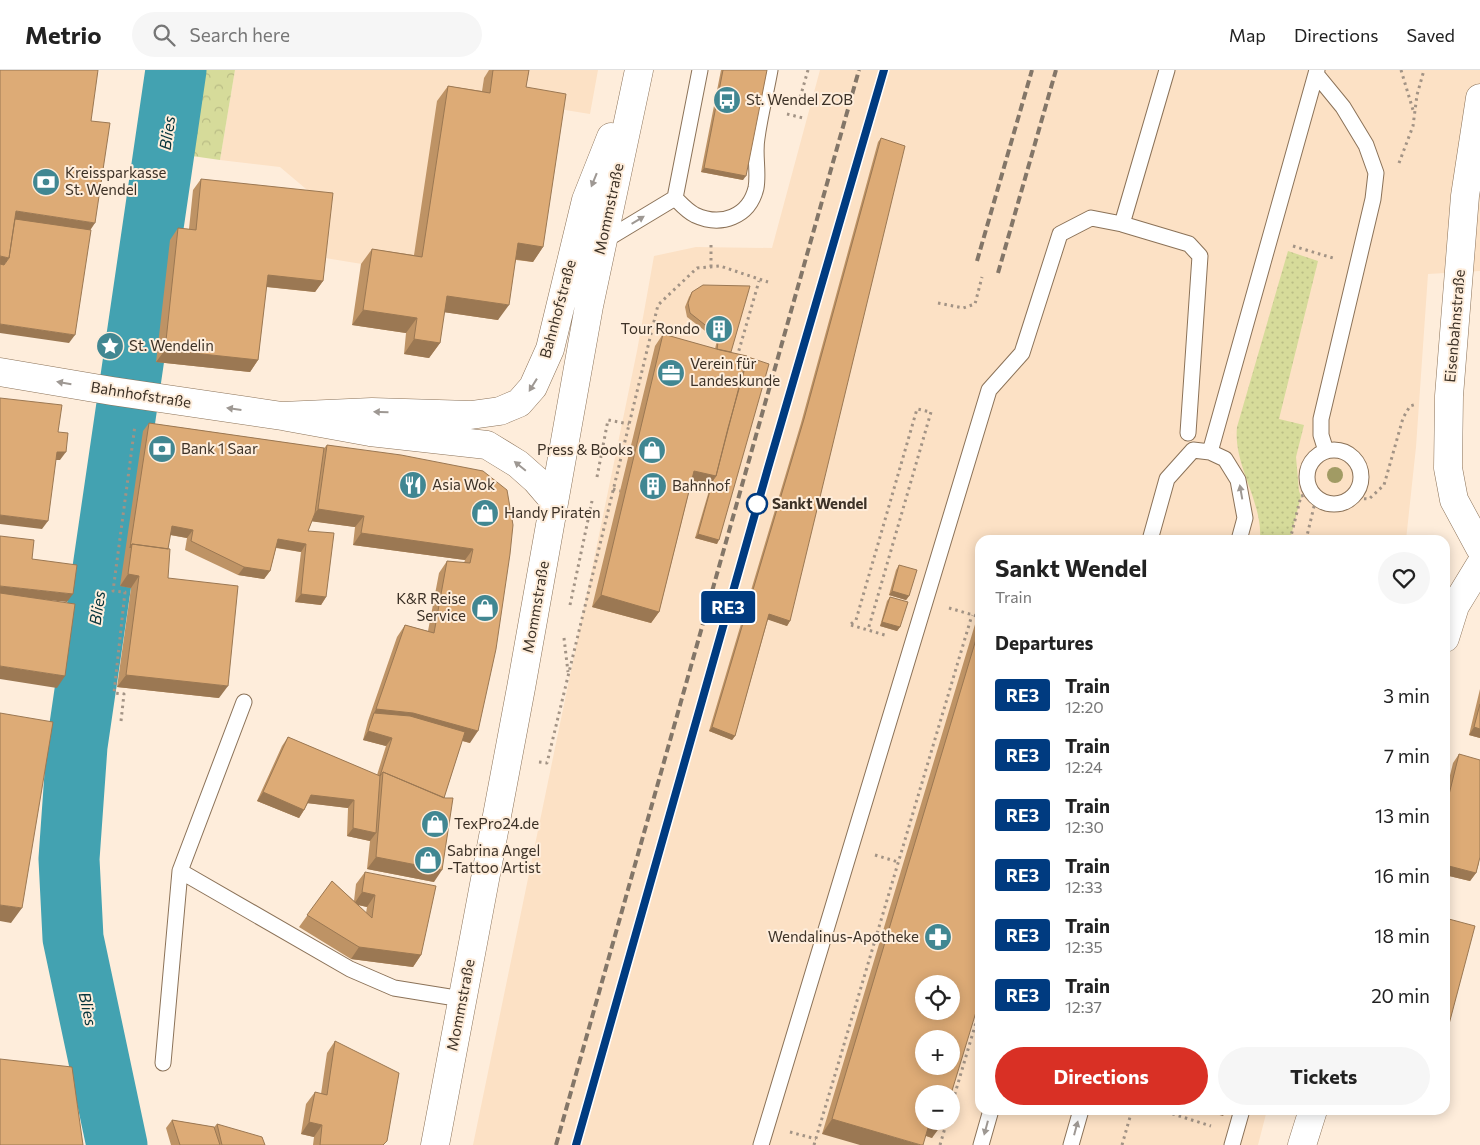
<!DOCTYPE html>
<meta charset="utf-8">
<style>
:root{--surface:#fff;--page:#f6f6f6;--text:#222;--muted:#767676;--line:#e0e0e0;--accent:#d93025}
body{margin:0;font-family:Commissioner,sans-serif;background:var(--page);color:var(--text);height:100vh;display:flex;flex-direction:column;font-size:19px;white-space:nowrap}
*{box-sizing:border-box;margin:0}
p{font-size:16px;color:var(--muted)}
.icon{flex:none;width:28px;height:28px;fill:none;stroke:currentColor;stroke-width:2;stroke-linecap:round;stroke-linejoin:round}
.map{position:relative;flex:1;overflow:hidden}
.panel{position:absolute;left:975px;top:465px;width:475px;height:580px;display:flex;flex-direction:column;background:var(--surface);border-radius:15px;box-shadow:0 2px 12px #0003}
.panel>*{flex:none}
.badge{padding:0 10px;border-radius:4px;font-size:18px;line-height:32px}
.controls{position:absolute;left:915px;top:905px;display:grid;gap:10px}
.controls a{display:grid;place-items:center;width:45px;height:45px;border-radius:50%;background:var(--surface);box-shadow:0 2px 12px #0003;font-size:25px}
.map>.badge{position:absolute;translate:-50% -50%;box-shadow:0 0 0 2px #fff}
h2{padding:0 20px;font-size:19px;line-height:45px}
.round{display:grid;place-items:center;flex:none;width:52px;height:52px;border-radius:26px;background:var(--page)}
.head{display:flex;align-items:center;justify-content:space-between;height:85px;padding:0 20px}
h1{font-size:24px;font-weight:700;line-height:38px}
.cta{display:flex;gap:10px;margin-top:auto;padding:10px 20px}
.cta a{flex:1;height:58px;border-radius:30px;background:var(--accent);color:#fff;font-size:20px;font-weight:700;line-height:58px;text-align:center}
.cta a+a{background:var(--page);color:var(--text)}
ul{padding:0;list-style:none}
li{display:flex;align-items:center;gap:15px;height:60px;padding:0 20px}
li div{flex:1}
li b{display:block;font-size:19px}
li em{font-style:normal}
li .badge{min-width:55px;font-weight:700;text-align:center}
header{display:flex;align-items:center;gap:30px;box-sizing:border-box;height:70px;padding:0 25px;background:var(--surface);border-bottom:1px solid var(--line)}
header strong{font-size:24px}
nav{display:flex;gap:28px;margin-inline-start:auto;font-size:18px}
.search{width:350px;height:45px;background:var(--page);display:flex;align-items:center;gap:12px;box-sizing:border-box;padding:0 18px;border-radius:28px;color:var(--muted);font-size:19px}
.map>svg:first-child{display:block}
</style>
<header>
<strong>Metrio</strong>
<div class="search"><svg class="icon" aria-label="search" viewBox="0 0 24 24"><circle cx="10" cy="10" r="6"/><path d="M15 15l6 6"/></svg>Search here</div>
<nav><a>Map</a><a>Directions</a><a>Saved</a></nav>
</header>
<div class="map">
<svg width="1480" height="1075" viewBox="0 0 1480 1075">
<defs>
<pattern id="grass-dots" width="8" height="8" patternUnits="userSpaceOnUse" patternTransform="scale(1.25)"><rect width="8" height="8" fill="#d6db9a"/><path d="M2 2h.1M6 6h.1" fill="none" stroke="#b9bc85" stroke-width="1.8" stroke-linecap="round"/></pattern>
<pattern id="forest-crowns" width="20" height="18" patternUnits="userSpaceOnUse" patternTransform="scale(1.25)"><rect width="20" height="18" fill="#d6db9a"/><path d="M2 6a3 3 0 1 1 6 0M12 15a3 3 0 1 1 6 0" fill="none" stroke="#b9bc85"/></pattern>
</defs>
<rect width="100%" height="100%" fill="#feeddb"/>
<path fill="#fce1c5" fill-rule="evenodd" d="M235 0H598L590 44 516 32 484 8 479 38 411 202 319 187 325 135 280 97 220 90Z
M820 0H1480V201L1428 204 1416 377 1406 470H980V1040H1267L1258 1075H473L637 281 654 186 696 177 772 178ZM924 914H951V941H924ZM924 969H951V996H924ZM924 1024H951V1051H924Z"/>
<path fill="url(#grass-dots)" d="M1288 181 1318 191 1279 349 1304 355 1296 387 1299 421 1301 426 1290 470H1260C1263 431 1233 396 1237 357Z"/>
<path fill="url(#forest-crowns)" d="M176 0H235L220 90 164 82Z"/>
<g fill="none" stroke-linecap="round" stroke-linejoin="round">
<path stroke="#43a2b1" stroke-width="61" d="M117 1075 73 868 69 789 77 676 176 0"/>
<g stroke="#8b7258" stroke-width="17">
<path id="lane" d="M1316 4 1343 37 1366 75 1376 103 1373 129 1321 349V365L1326 381
M675 128C681 134 687 141 695 145 721 157 749 147 756 118 759 102 754 84 757 68 760 45 766 23 770 0
M1122 154 1167 0
M602 172 675 128 700 0
M1307 407a27 27 0 1 1 54 0a27 27 0 1 1-54 0Z
M1210 382 1317 0
M1150 470 1167 409 1193 380 1210 382 1225 389 1238 410 1245 448 1239 470
M180 801 244 632
M163 993 180 801 350 899 394 918 462 929
M761 1075 989 320 1022 283 1060 164 1091 148 1122 154 1189 174 1200 186 1188 363
M981 1075 991 1040
M1071 1075 1081 1040
M1232 1075 1242 1040"/>
</g>
<g stroke="#8b7258" stroke-width="29">
<path id="street" d="M1480 28 1465 126 1449 326 1448 398 1454 430 1480 478"/>
</g>
<g stroke="#8b7258" stroke-width="29">
<path id="secondary" d="M0 302 112 321 282 346 370 362 487 375 518 394 536 410 554 431
M282 346 372 342 471 345 500 341 519 333 533 317 550 279 586 130 611 67
M1445 568 1455 536 1480 495
M435 1075 521 618 589 236 639 0
M1302 1075 1313 1040"/>
</g>
<path stroke="#a29385" stroke-width="3" stroke-dasharray="2.5 4" stroke-linecap="butt" d="M808 0 800 28 809 30
M1401 0 1413 40
M787 44 803 48
M1399 93 1413 56 1417 25 1424 0
M711 175V197
M1293 176 1333 188
M938 233 963 238 975 234 982 207
M737 287 759 211
M597 407 608 350 629 354
M613 419 620 421
M1351 428 1369 429 1384 415 1403 348 1410 336 1417 334
M1290 470 1301 426 1312 424
M1306 470 1316 428
M570 535 592 431
M949 538 980 547
M851 554 856 550 917 339 931 342 868 560
M851 555 888 566
M564 568 568 602
M121 651 124 624 114 623 125 522 113 521 135 355
M539 692 547 693 658 235 697 198 720 196 768 212
M875 785 898 792
M951 1037 980 939
M1160 1040 1211 1056
M790 1062 816 1069
M814 1075 972 545
M940 1075 947 1051
M1122 1075 1132 1040"/>
<use href="#lane" stroke="#fff" stroke-width="15"/>
<use href="#street" stroke="#fff" stroke-width="28"/>
<use href="#secondary" stroke="#fff" stroke-width="28"/>
<path stroke="#837668" stroke-width="4" stroke-dasharray="8 4" stroke-linecap="butt" d="M977 191 1032 0
M998 203 1056 0
M556 1075 859 0
M576 1075 773 379 884 0"/>
</g>
<circle fill="#a19b64" cx="1335" cy="405" r="8"/>
<path fill="#be9365" fill-rule="evenodd" d="M489 0H529L526 17 543 177 533 192 516 190 498 250 444 242 440 273 429 288 404 284 406 263 352 255 361 194 372 179 414 185 437 31 448 16 482 21 484 8Z
M721 0H767L743 110 701 102Z
M881 68 790 551 787 556 768 549 735 666 732 670 709 661 801 353 878 72Z
M201 109 323 211 315 222 266 217 258 290 250 302 156 292 170 170 178 158 189 159 193 120Z
M692 222 731 282 746 291 748 287 717 474 695 468 711 414 708 418 691 414 659 542 651 553 592 537 655 276 663 264 715 279 717 270 687 247 685 237 689 227Z
M149 353 324 378 327 375 483 401 470 673 462 671 444 728 434 812 367 799 370 771 347 766 348 738 308 733 304 740 299 748 257 731 282 676 288 667 377 705 386 676 363 670 368 651 397 567 405 555 428 561 439 503 447 491 464 493 465 490 353 475 355 457 312 451 308 461 326 527 321 535 295 532 301 482 276 478 270 501 264 509 238 505 185 480 187 468 170 465 168 479V508L219 628 117 617 131 518 120 516 143 361Z
M899 495 909 526 906 530 889 525 896 500Z
M890 527 900 557 897 561 880 556 887 531Z
M980 545V929L932 1068 926 1066 822 1064 976 551Z
M1480 619V668L1469 665Z
M1459 684 1479 793 1476 803 1470 811 1445 805V726L1453 693Z
M365 802 421 885 413 897 351 889 299 857 332 811 354 831 356 814ZM358 835 367 837 366 843Z
M335 971 384 1075H313L314 1067 301 1064 306 1034 315 1022 321 1024 327 983Z
M172 1050 214 1057 217 1054 265 1075H171L166 1058Z"/>
<path fill="#9b7853" d="M704 98 746 106 743 110 701 102Z
M16 141 95 153 85 168 10 157Z
M518 173 543 177 533 192 508 188Z
M0 186 9 188 0 201Z
M268 205 323 211 315 222 259 216Z
M447 226 509 235 498 250 436 241Z
M363 240 417 248 406 263 352 255Z
M0 254 75 265 69 273 0 263Z
M414 269 440 273 429 288 404 284Z
M165 280 258 290 250 302 156 292Z
M57 382H66L60 390H51Z
M694 401 716 406 708 418 686 413Z
M318 439 364 446 355 457 309 451Z
M0 445 48 451 42 459 0 454Z
M172 456 193 460 187 468 166 464Z
M361 463 473 479 465 490 353 475Z
M698 464 719 470 717 474 695 468Z
M278 469 306 474 301 482 273 477Z
M244 497 270 501 264 509 238 505Z
M128 504 139 506 131 518 120 516Z
M0 516 73 524 67 532 0 525Z
M892 521 909 526 906 530 889 525Z
M301 524 326 527 321 535 295 532Z
M601 525 659 542 651 553 592 537Z
M769 544 790 551 787 556 766 549Z
M882 552 900 557 897 561 880 556Z
M0 596 65 606 57 618 0 609Z
M126 605 228 616 219 628 117 617Z
M376 639 413 643 478 661 470 673 405 654 374 643Z
M712 657 735 666 732 670 709 661Z
M1474 657 1480 659V668L1469 665Z
M368 661 392 668 386 676 363 670Z
M263 722 304 740 299 748 257 731Z
M311 725 354 730 348 738 306 733Z
M353 758 376 763 370 771 347 766Z
M376 787 442 800 434 812 367 799Z
M1445 795 1476 803 1470 811 1445 805Z
M362 822 375 825 367 837 354 834Z
M0 835 22 838 11 853 0 851Z
M359 877 421 885 413 897 351 889Z
M1202 1040H1227L1223 1046Z
M832 1049 921 1075H860L822 1064Z
M930 1051H938L943 1053 932 1068 921 1064Z
M309 1052 322 1055 314 1067 301 1064Z"/>
<path fill="#ddab76" stroke="#9b7853" fill-rule="evenodd" d="M0 0H98L91 51 110 53 95 153 16 141 9 188 0 186Z
M493 0H529L526 17 566 24 543 177 518 173 509 235 447 226 440 273 414 269 417 248 363 240 372 179 422 187 448 16 490 23Z
M723 0H767L746 106 704 98Z
M881 68 905 76 790 551 769 544 735 666 712 657 804 349Z
M201 109 333 123 323 211 268 205 258 290 165 280 178 158 196 160Z
M15 149 91 160 75 265 0 254V194L4 195 9 188Z
M703 215 750 216 731 282 717 279 719 266 690 243 688 233 692 222Z
M663 264 720 280 747 286 716 406 694 401 659 542 601 525Z
M748 287 769 294 719 470 698 464 713 410 716 406 728 358Z
M0 328 62 335 58 362 68 363 66 382H57L48 451 0 445Z
M149 353 324 378 315 443 308 461 334 463 326 527 301 524 306 474 278 469 270 501 244 497 191 471 193 460 172 456 168 479 132 474 130 478Z
M327 375 401 385 483 401 507 420 513 455 510 484 496 579 478 661 413 643 376 639 405 555 434 563 447 491 470 493 473 479 361 463 364 446 318 439Z
M0 466 34 470 32 489 77 495 73 524 0 516Z
M132 474 170 479 168 508 238 516 228 616 126 605 139 506 128 504Z
M899 495 917 500 909 526 892 521Z
M0 523 75 534 65 606 0 596Z
M890 527 908 532 900 557 882 552Z
M980 556V929L951 1024H924V1051H930L923 1075H921L832 1049ZM924 914H951V941H924ZM924 969H951V996H924Z
M1480 634V659L1474 657Z
M0 643 53 652 22 838 0 835Z
M374 643 410 646 465 662 444 728 383 702 380 706 392 668 368 661Z
M288 667 380 706 376 763 353 758 354 730 311 725 304 740 263 722Z
M1459 684 1480 690V787L1476 803 1445 795V741Z
M383 702 445 728H453L442 800 376 787Z
M365 802 436 816 421 885 359 877 307 845 332 811 372 848 375 825 362 822Z
M1445 848 1475 856 1448 958H1445Z
M335 971 399 1003 387 1071 383 1075H320L322 1055 309 1052 315 1022 327 1025Z
M0 989 72 997 83 1075H0Z
M172 1050 214 1057 220 1075H180Z
M217 1054 262 1067 265 1075H222Z"/>
<defs><path id="oneway-solid" d="M-6-.8H1V-3.2L6.5 0L1 3.2V.8H-6Z" transform="scale(1.25)"/></defs>
<g fill="#9e9893">
<use href="#oneway-solid" transform="translate(594 110) rotate(112)"/>
<use href="#oneway-solid" transform="translate(638 150) rotate(-31)"/>
<use href="#oneway-solid" transform="translate(64 313) rotate(-170)"/>
<use href="#oneway-solid" transform="translate(533 315) rotate(122)"/>
<use href="#oneway-solid" transform="translate(234 339) rotate(-172)"/>
<use href="#oneway-solid" transform="translate(381 342) rotate(-178)"/>
<use href="#oneway-solid" transform="translate(520 396) rotate(-141)"/>
<use href="#oneway-solid" transform="translate(1241 422) rotate(-100)"/>
<use href="#oneway-solid" transform="translate(986 1058) rotate(105)"/>
<use href="#oneway-solid" transform="translate(1076 1058) rotate(-75)"/>
</g>
<g fill="none" stroke-linecap="round" stroke-linejoin="round">
<g stroke="#fff" stroke-width="11">
<path id="line" d="M576 1075 768 398 884 0"/>
</g>
<use href="#line" stroke="#003b80" stroke-width="8"/>
</g>
<defs>
<g id="bus-disc" transform="scale(1.4375)"><circle r="9.5" fill="#418792" stroke="#feeddb"/><path d="M-5-6H5V4H4V6H2V4H-2V6H-4V4H-5ZM-3.5-4V0h7V-4ZM-3.5 1.2v1.5H-2V1.2ZM2 1.2v1.5H3.5V1.2Z" fill="#fff"/></g>
<g id="bank-disc" transform="scale(1.4375)"><circle r="9.5" fill="#418792" stroke="#feeddb"/><path d="M-6-4H6V4H-6ZM0-2.3a2.3 2.3 0 1 0 0 4.6a2.3 2.3 0 1 0 0-4.6Z" fill="#fff"/></g>
<g id="building-disc" transform="scale(1.4375)"><circle r="9.5" fill="#418792" stroke="#feeddb"/><path d="M-4-6H4V6H1V3H-1V6H-4ZM-2.5-4.3h1.7v1.8h-1.7ZM.8-4.3h1.7v1.8H.8ZM-2.5-1h1.7V.8h-1.7ZM.8-1h1.7V.8H.8Z" fill="#fff"/></g>
<g id="sight-disc" transform="scale(1.4375)"><circle r="9.5" fill="#418792" stroke="#feeddb"/><path d="M0-6L1.8-2.2L6-1.7L2.9 1.2L3.7 5.4L0 3.3L-3.7 5.4L-2.9 1.2L-6-1.7L-1.8-2.2Z" fill="#fff"/></g>
<g id="office-disc" transform="scale(1.4375)"><circle r="9.5" fill="#418792" stroke="#feeddb"/><path d="M-6-3h4V-5.5h4V-3h4V5H-6ZM-1-4.5V-3h2v-1.5ZM-6 0V1H6V0Z" fill="#fff"/></g>
<g id="shop-disc" transform="scale(1.4375)"><circle r="9.5" fill="#418792" stroke="#feeddb"/><path d="M-5-2.5h2.3a2.7 3.5 0 0 1 5.4 0H5L5.5 6h-11ZM-1.5-2.5h3a1.5 2.3 0 0 0-3 0Z" fill="#fff"/></g>
<g id="restaurant-disc" transform="scale(1.4375)"><circle r="9.5" fill="#418792" stroke="#feeddb"/><path d="M-5-6h1v4h1v-4h1v4h1v-4h1v5L-1.5 .5V6h-2V.5L-5-1ZM5-6V6H3V1.5H1.5Q1.5-4 5-6Z" fill="#fff"/></g>
<g id="pharmacy-disc" transform="scale(1.4375)"><circle r="9.5" fill="#418792" stroke="#feeddb"/><path d="M-2-6h4v4h4v4h-4v4h-4v-4h-4v-4h4Z" fill="#fff"/></g>
</defs>
<g fill-rule="evenodd">
<use href="#bus-disc" x="727" y="30"/>
<use href="#bank-disc" x="46" y="112"/>
<use href="#building-disc" x="719" y="259"/>
<use href="#sight-disc" x="110" y="276"/>
<use href="#office-disc" x="671" y="303"/>
<use href="#bank-disc" x="162" y="379"/>
<use href="#shop-disc" x="652" y="380"/>
<use href="#restaurant-disc" x="413" y="415"/>
<use href="#building-disc" x="653" y="416"/>
<use href="#shop-disc" x="485" y="443"/>
<use href="#shop-disc" x="485" y="538"/>
<use href="#shop-disc" x="435" y="754"/>
<use href="#shop-disc" x="428" y="790"/>
<use href="#pharmacy-disc" x="938" y="867"/>
</g>
<circle fill="#fff" stroke="#003b80" stroke-width="2.5" cx="757" cy="434" r="10"/>
<g text-anchor="middle" stroke-width="4" stroke-linejoin="round" paint-order="stroke">
<g font-size="15" fill="#3d3227" stroke="#feeddb" text-anchor="start">
<text x="746" y="35">St. Wendel ZOB</text>
<text x="65" y="108">Kreissparkasse<tspan x="65" dy="17">St. Wendel</tspan></text>
<text x="700" y="264" text-anchor="end">Tour Rondo</text>
<text x="129" y="281">St. Wendelin</text>
<text x="690" y="299">Verein für<tspan x="690" dy="17">Landeskunde</tspan></text>
<text x="181" y="384">Bank 1 Saar</text>
<text x="633" y="385" text-anchor="end">Press &amp; Books</text>
<text x="432" y="420">Asia Wok</text>
<text x="672" y="421">Bahnhof</text>
<text x="504" y="448">Handy Piraten</text>
<text x="466" y="534" text-anchor="end">K&amp;R Reise<tspan x="466" dy="17">Service</tspan></text>
<text x="454" y="759">TexPro24.de</text>
<text x="447" y="786">Sabrina Angel<tspan x="447" dy="17">-Tattoo Artist</tspan></text>
<text x="919" y="872" text-anchor="end">Wendalinus-Apotheke</text>
</g>
<g font-size="15" fill="#3d3227" stroke="#feeddb">
<text transform="translate(609 139) rotate(-78)" y="5">Mommstraße</text>
<text transform="translate(558 239) rotate(-75)" y="5">Bahnhofstraße</text>
<text transform="translate(1455 256) rotate(-85)" y="5">Eisenbahnstraße</text>
<text transform="translate(141 325) rotate(9)" y="5">Bahnhofstraße</text>
<text transform="translate(536 537) rotate(-80)" y="5">Mommstraße</text>
<text transform="translate(461 935) rotate(-79)" y="5">Mommstraße</text>
</g>
<g font-size="15" font-weight="bold" fill="#3d3227" stroke="#feeddb" text-anchor="start">
<text x="772" y="439">Sankt Wendel</text>
</g>
<g font-size="16" font-style="italic" fill="#05343b" stroke="#feeddb">
<text transform="translate(167 63) rotate(-82)" y="6">Blies</text>
<text transform="translate(97 538) rotate(-82)" y="6">Blies</text>
<text transform="translate(88 939) rotate(78)" y="6">Blies</text>
</g>
</g>
</svg>
<div class="controls">
<a><svg class="icon" aria-label="locate" viewBox="0 0 24 24"><circle cx="12" cy="12" r="6"/><path d="M12 2v4M12 18v4M2 12h4M18 12h4"/></svg></a>
<a>+</a>
<a>−</a>
</div>
<b class="badge" style="left:728px;top:537px;background:#003b80;color:#fff">RE3</b>
<section class="panel">
<div class="head"><div><h1>Sankt Wendel</h1><p>Train</p></div><a class="round"><svg class="icon" aria-label="heart" viewBox="0 0 24 24"><path d="M12 20l-8-8c-3-5 5-10 8-4 3-6 11-1 8 4z"/></svg></a></div>
<h2>Departures</h2>
<ul>
<li><span class="badge" style="background:#003b80;color:#fff">RE3</span><div><b>Train</b><p>12:20</p></div><em>3 min</em></li>
<li><span class="badge" style="background:#003b80;color:#fff">RE3</span><div><b>Train</b><p>12:24</p></div><em>7 min</em></li>
<li><span class="badge" style="background:#003b80;color:#fff">RE3</span><div><b>Train</b><p>12:30</p></div><em>13 min</em></li>
<li><span class="badge" style="background:#003b80;color:#fff">RE3</span><div><b>Train</b><p>12:33</p></div><em>16 min</em></li>
<li><span class="badge" style="background:#003b80;color:#fff">RE3</span><div><b>Train</b><p>12:35</p></div><em>18 min</em></li>
<li><span class="badge" style="background:#003b80;color:#fff">RE3</span><div><b>Train</b><p>12:37</p></div><em>20 min</em></li>
</ul>
<div class="cta"><a>Directions</a><a>Tickets</a></div>
</section>
</div>
